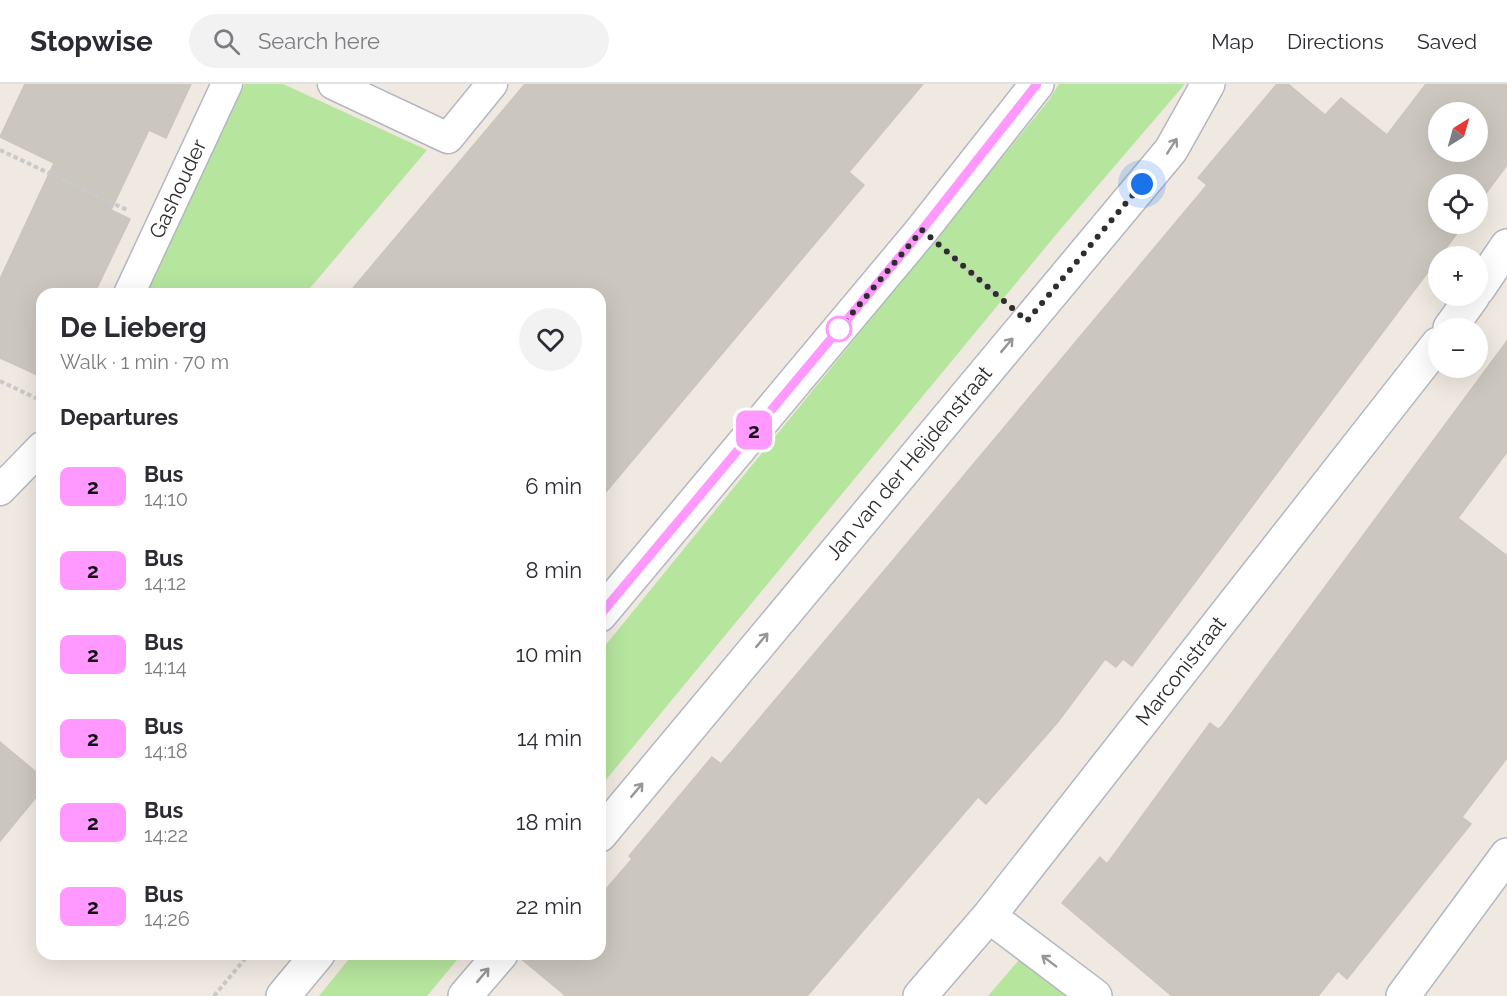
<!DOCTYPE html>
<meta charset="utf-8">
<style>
:root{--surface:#fff;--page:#f2f2f3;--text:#2b2b33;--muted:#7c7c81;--line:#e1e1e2}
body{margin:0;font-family:Raleway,sans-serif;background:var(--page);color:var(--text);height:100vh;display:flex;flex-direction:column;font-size:22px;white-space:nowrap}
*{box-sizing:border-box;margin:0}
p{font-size:20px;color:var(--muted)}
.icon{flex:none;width:33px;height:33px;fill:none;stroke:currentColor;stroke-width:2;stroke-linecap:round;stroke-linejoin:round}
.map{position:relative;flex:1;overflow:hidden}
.sheet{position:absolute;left:36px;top:204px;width:570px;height:672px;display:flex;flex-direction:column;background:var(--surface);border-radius:18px;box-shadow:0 6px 24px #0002}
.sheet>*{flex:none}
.badge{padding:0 12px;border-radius:9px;font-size:21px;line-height:39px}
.needle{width:39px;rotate:37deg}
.tools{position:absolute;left:1428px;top:18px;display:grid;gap:12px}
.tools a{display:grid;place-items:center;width:60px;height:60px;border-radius:50%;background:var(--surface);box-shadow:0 6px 24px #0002;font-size:30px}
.you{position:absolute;width:30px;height:30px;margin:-15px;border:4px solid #fff;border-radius:50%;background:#1a73e8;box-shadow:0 0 0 9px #1a73e833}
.map>.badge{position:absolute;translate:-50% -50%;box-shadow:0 0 0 3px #fff}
h2{padding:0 24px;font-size:22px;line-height:54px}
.round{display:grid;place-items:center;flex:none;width:63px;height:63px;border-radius:32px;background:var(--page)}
.headline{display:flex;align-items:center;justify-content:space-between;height:102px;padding:0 24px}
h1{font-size:28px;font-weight:700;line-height:45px}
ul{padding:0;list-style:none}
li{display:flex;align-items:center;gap:18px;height:84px;padding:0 24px}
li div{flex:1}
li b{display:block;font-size:22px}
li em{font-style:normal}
li .badge{min-width:66px;font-weight:700;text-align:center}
header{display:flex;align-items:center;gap:36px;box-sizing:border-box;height:84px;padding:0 30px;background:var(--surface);border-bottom:2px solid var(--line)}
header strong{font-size:28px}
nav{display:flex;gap:33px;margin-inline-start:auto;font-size:21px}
.search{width:420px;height:54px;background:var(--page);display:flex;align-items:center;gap:15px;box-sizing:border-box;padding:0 21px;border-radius:33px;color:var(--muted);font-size:22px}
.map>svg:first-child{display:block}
</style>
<header>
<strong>Stopwise</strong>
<div class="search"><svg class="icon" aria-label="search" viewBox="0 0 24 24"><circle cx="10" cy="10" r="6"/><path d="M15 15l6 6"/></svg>Search here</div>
<nav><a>Map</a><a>Directions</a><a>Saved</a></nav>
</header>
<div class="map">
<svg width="1507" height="912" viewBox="0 0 1507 912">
<rect width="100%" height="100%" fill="#efe9e1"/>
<path fill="#b6e59e" d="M245 0H283L427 66 305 210H144Z
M1059 0H1185L1059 147 600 703V568L1049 16Z
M353 870H462L427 912H319Z
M1024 870 1076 912H988Z"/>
<path fill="#cbc7bf" stroke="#cbc5ba" stroke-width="1.5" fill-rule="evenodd" d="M25 0H191L166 54 149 46 111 126 130 135 94 210H42V293L0 274V195L54 79 0 53Z
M525 0H923L849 88 864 101 600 415V210H348Z
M1277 0H1288L1325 31 1341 14 1387 51 1426 0H1507V81L1478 120V100H1438V140H1464L1132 582 1123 575 1116 583 1105 575 1057 639 986 720 978 713 807 912H566L519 873V870H600V812L632 775 629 772 712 673 721 680 889 481 1207 101 1198 94ZM1438 28H1478V68H1438Z
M1507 257V368L1458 434 1507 472V674L1462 733 1471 740 1347 895 1338 887 1318 912H1172L1062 819 1100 773 1107 780 1210 639 1218 645 1222 642Z
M0 658 42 693V706L0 757Z"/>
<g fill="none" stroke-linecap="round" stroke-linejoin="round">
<g stroke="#b4b7c1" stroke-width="33">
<path id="pedestrian" d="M333 0 448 54 492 0
M129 210 227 0
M0 406 42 363"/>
</g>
<g stroke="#b4b7c1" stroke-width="36">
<path id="minor" d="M1478 205 1507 162
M1450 244 1473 212
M600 751 1171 66 1208 0
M989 832 1095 912
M465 912 501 870
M920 912 989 832 1438 260
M1403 912 1507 771"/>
</g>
<g stroke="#b4b7c1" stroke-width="36">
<path id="secondary" d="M600 531 922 146 1037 0
M283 912 318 870"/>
</g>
<path stroke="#c9c9c9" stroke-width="4" stroke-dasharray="4.5 3" stroke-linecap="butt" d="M0 66 127 126
M950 171 999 213
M0 297 42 317
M214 912 249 870"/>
<use href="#pedestrian" stroke="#fff" stroke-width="30"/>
<use href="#minor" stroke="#fff" stroke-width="33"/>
<use href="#secondary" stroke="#fff" stroke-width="33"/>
</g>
<defs><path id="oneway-shaft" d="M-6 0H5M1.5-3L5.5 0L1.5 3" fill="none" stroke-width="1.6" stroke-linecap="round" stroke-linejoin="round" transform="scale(1.5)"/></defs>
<g stroke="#969696">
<use href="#oneway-shaft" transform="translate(1172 62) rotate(-57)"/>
<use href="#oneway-shaft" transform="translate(1007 261) rotate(-50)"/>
<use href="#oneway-shaft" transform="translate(762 556) rotate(-50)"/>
<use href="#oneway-shaft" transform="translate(637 706) rotate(-50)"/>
<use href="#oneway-shaft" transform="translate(1049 877) rotate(-143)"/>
<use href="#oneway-shaft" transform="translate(483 891) rotate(-50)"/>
</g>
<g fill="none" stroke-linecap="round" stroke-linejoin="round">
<g stroke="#fff" stroke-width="14">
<path id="line" d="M600 531 922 146 1037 0"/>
</g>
<use href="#line" stroke="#f9f" stroke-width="9"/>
<path stroke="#2e2e2e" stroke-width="6" stroke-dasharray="0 10.8" d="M839 245 922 146 1027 237 1142 100"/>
</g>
<circle fill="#fff" stroke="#f9f" stroke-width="3" cx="839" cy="245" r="12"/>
<g text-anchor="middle" stroke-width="6" stroke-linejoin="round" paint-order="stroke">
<g font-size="21" fill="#2e2e2e" stroke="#fff">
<text transform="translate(178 105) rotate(-65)" y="7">Gashouder</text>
<text transform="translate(909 379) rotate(-50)" y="7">Jan van der Heijdenstraat</text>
<text transform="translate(1181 587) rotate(-52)" y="7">Marconistraat</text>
</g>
</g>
</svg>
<div class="tools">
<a><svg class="needle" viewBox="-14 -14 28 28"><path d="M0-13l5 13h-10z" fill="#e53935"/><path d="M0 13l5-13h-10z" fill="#7c7c81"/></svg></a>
<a><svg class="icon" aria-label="locate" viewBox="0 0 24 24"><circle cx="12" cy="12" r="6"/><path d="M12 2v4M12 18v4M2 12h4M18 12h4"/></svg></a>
<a>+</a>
<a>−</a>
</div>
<div class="you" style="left:1142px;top:100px"></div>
<b class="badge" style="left:754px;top:346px;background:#f9f;color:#111">2</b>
<section class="sheet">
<div class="headline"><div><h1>De Lieberg</h1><p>Walk · 1 min · 70 m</p></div><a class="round"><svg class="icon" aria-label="heart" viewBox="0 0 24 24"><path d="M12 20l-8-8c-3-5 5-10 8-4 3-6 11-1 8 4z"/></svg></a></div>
<h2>Departures</h2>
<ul>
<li><span class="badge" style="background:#f9f;color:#111">2</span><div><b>Bus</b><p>14:10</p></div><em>6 min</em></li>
<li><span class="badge" style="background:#f9f;color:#111">2</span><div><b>Bus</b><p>14:12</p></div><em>8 min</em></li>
<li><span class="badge" style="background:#f9f;color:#111">2</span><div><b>Bus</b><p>14:14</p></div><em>10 min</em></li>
<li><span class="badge" style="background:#f9f;color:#111">2</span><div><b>Bus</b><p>14:18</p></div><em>14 min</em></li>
<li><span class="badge" style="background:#f9f;color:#111">2</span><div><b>Bus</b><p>14:22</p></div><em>18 min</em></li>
<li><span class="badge" style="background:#f9f;color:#111">2</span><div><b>Bus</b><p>14:26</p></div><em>22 min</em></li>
</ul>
</section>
</div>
